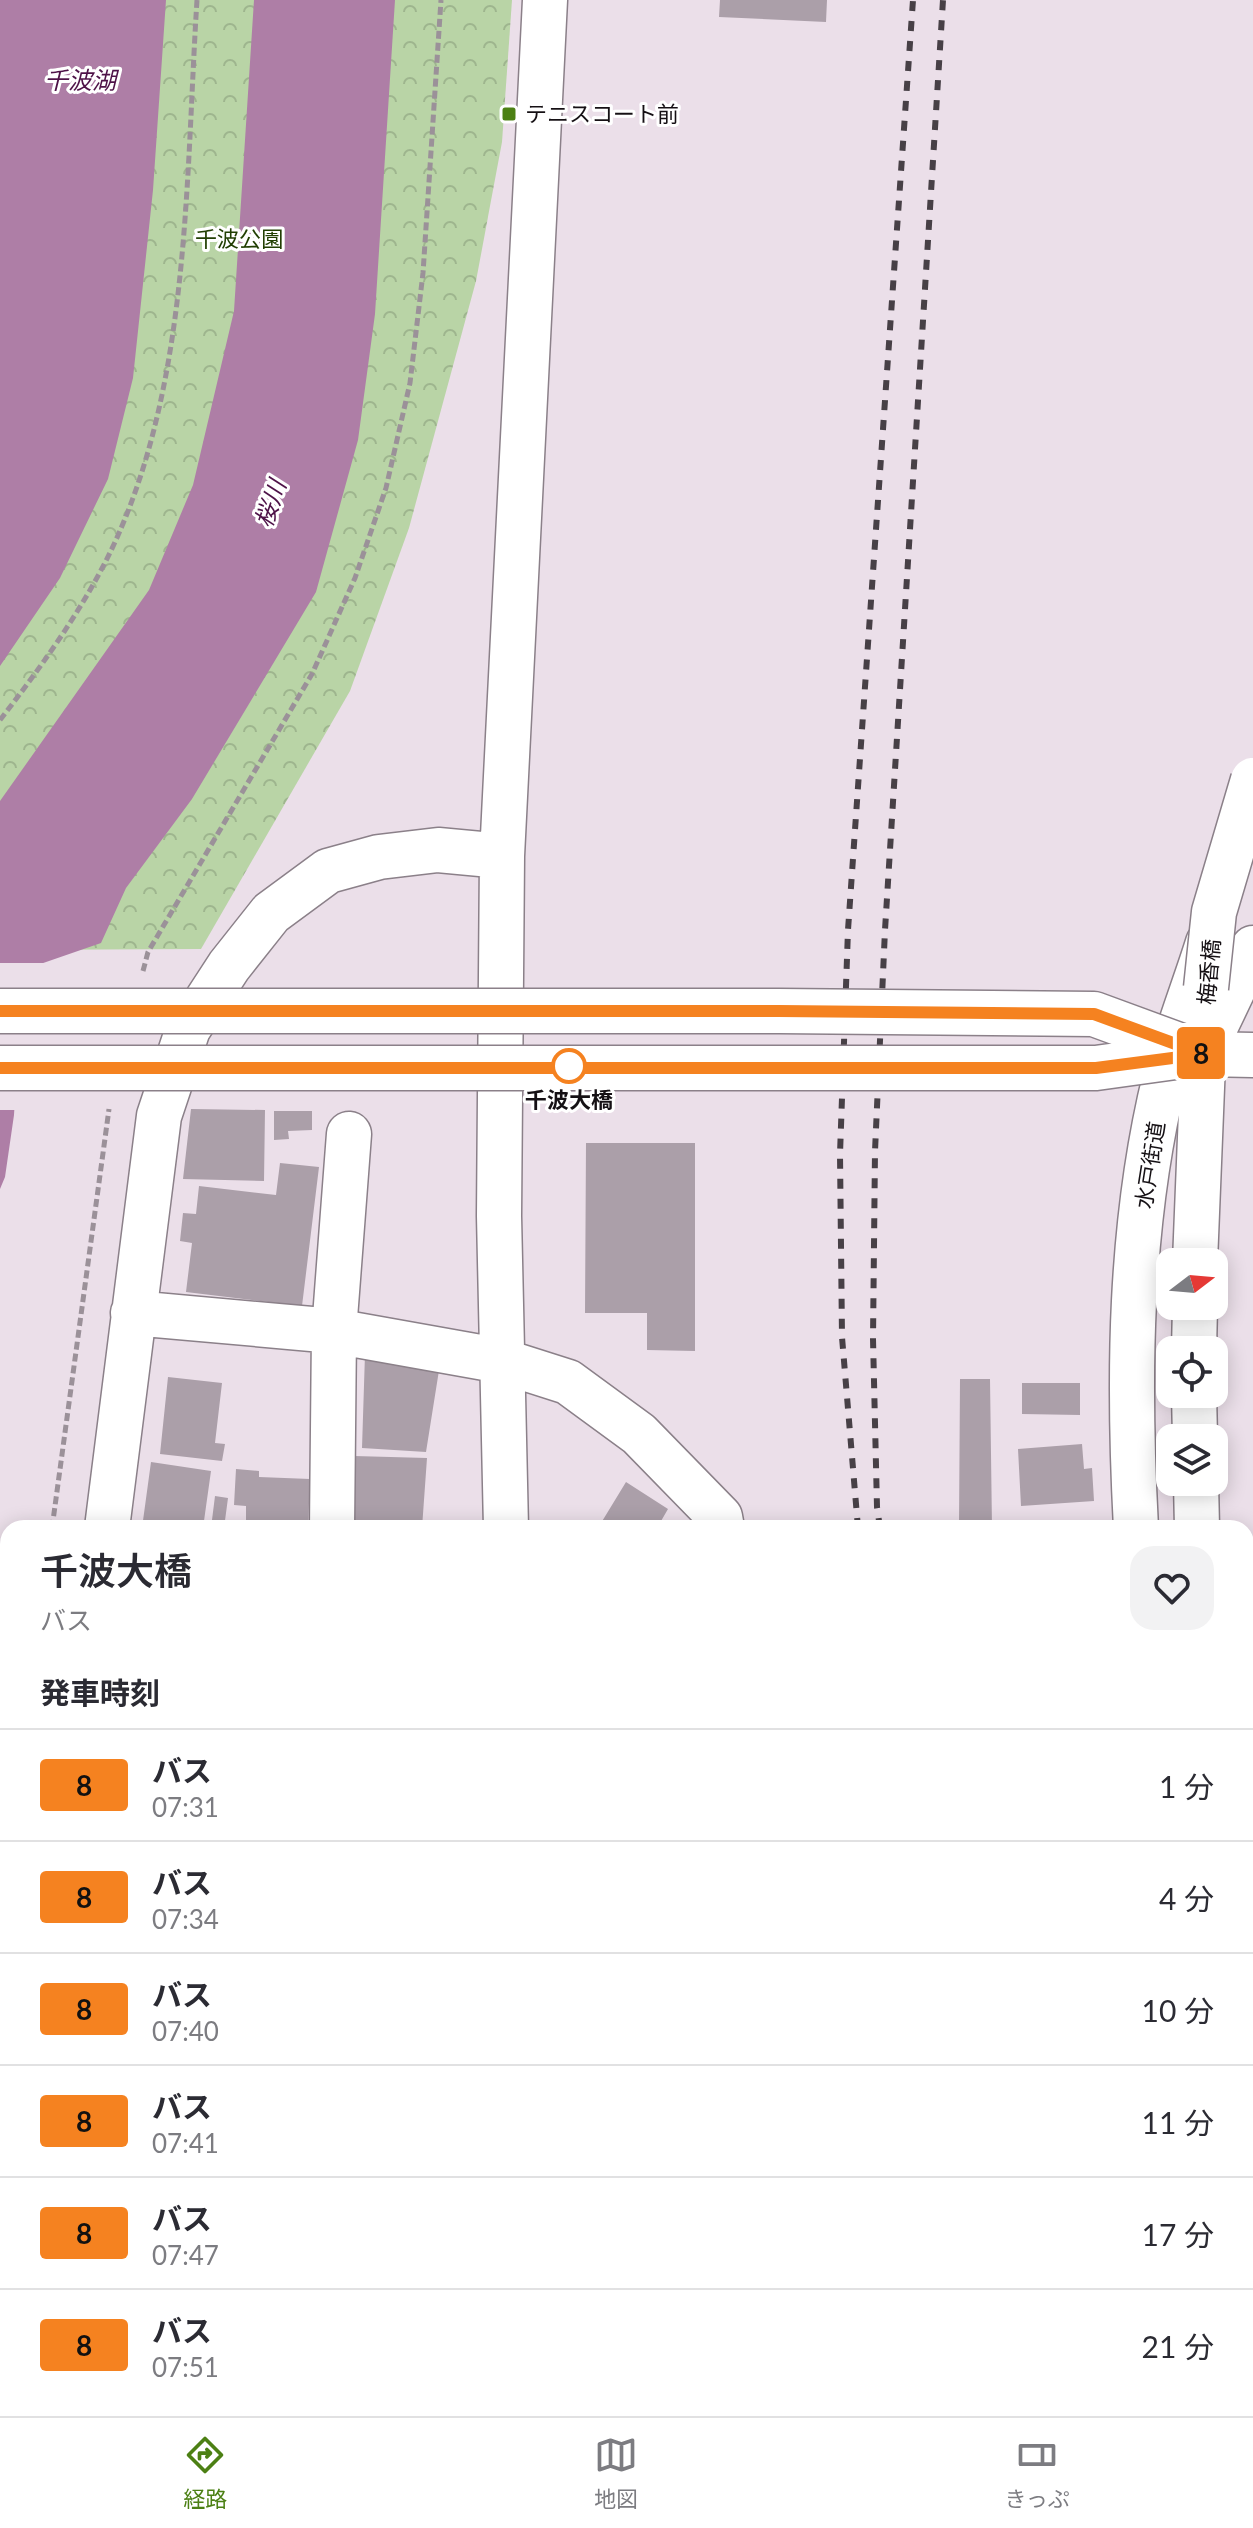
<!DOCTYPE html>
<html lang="ja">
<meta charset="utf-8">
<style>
:root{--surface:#fff;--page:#f2f2f3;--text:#2b2b33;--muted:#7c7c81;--line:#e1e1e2;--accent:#4c8014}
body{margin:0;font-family:Lato,"Noto Sans JP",sans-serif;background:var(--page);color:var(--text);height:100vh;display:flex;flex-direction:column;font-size:30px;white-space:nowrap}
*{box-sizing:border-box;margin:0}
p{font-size:26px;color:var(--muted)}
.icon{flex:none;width:44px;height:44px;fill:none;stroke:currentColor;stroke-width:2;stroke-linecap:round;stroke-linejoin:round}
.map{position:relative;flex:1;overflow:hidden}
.drawer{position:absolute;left:0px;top:1520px;width:1254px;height:896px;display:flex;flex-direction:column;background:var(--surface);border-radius:24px 24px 0 0;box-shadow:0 4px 20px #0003}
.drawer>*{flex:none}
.badge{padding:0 16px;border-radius:6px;font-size:28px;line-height:52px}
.needle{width:52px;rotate:74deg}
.controls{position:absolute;left:1156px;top:1248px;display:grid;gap:16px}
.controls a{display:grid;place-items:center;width:72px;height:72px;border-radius:16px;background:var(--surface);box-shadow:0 4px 20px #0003;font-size:40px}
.map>.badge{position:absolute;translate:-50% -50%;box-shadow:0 0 0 4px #fff}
h2{padding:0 40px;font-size:30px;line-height:72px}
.round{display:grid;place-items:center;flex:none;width:84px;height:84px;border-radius:24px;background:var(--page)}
.headline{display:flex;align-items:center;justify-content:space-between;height:136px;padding:0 40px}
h1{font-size:38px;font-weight:600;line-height:60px}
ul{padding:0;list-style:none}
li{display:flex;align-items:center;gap:24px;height:112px;padding:0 40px;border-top:2px solid var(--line)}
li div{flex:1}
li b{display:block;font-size:30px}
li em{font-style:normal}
li .badge{min-width:88px;font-weight:700;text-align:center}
.tabs{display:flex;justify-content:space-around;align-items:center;height:112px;border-top:2px solid var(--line);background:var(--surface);font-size:22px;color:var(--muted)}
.tabs a{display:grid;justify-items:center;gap:4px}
.tabs .selected{color:var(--accent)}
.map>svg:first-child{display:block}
</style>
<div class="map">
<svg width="1253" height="2416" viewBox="0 0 1253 2416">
<defs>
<pattern id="park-crowns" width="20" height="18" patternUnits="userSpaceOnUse" patternTransform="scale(2)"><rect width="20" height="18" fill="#b9d4a6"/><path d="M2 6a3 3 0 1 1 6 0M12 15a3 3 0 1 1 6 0" fill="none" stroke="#9eb58e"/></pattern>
</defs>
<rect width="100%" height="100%" fill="#ebdfe9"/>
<path fill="url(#park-crowns)" d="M0 0H512L502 142 476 281 409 528 350 691 201 949 0 950Z"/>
<path fill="#ae7ea6" d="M0 0H166L153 190 133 378 108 479 60 578 0 666Z
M254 0H395L375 314 358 440 316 592 192 799 126 888 101 943 23 970 14 1115 5 1177 0 1189V801L149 590 193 485 234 311Z"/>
<path fill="#ebdfe9" d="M0 963H56L27 973 19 1110H0Z"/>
<path fill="#ab9fa9" d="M720 0H827L826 22 719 17Z
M191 1109 265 1110 264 1181 183 1179Z
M274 1111H312V1130L288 1131 289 1139 274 1140Z
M586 1143H695V1351L647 1350V1313H585Z
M280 1163 319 1167 302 1306 186 1292 192 1243 180 1241 183 1213 196 1214 199 1186 276 1195Z
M365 1354 440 1364 426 1452 362 1448Z
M168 1377 222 1383 215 1443 225 1444 222 1461 160 1454Z
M960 1379H990L992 1528H959Z
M1022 1383H1080V1415L1022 1414Z
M1082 1444 1084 1469 1092 1468 1094 1501 1021 1506 1018 1449Z
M354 1456 427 1458 422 1528H352Z
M151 1462 211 1471 203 1528H142Z
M236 1469 259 1471V1477L310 1479 308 1528H246V1506L234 1505Z
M626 1482 668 1509 657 1528H598Z
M215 1496 228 1498 224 1528H211Z
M116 2408H227V2416L116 2410Z
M674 2408H782L781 2416H676Z"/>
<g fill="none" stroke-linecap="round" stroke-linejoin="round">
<g stroke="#8b8089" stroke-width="47">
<path id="minor" d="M1211 1036 1253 948
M1203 1054 1253 1055
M1195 1262 1206 988
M133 1313 334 1331 502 1361 568 1382 639 1434 720 1517 722 1528
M1194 1350 1195 1306
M1194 1394 1195 1438
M1196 1482 1197 1528
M107 1528 159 1116 188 1029 229 966 271 913 328 871 379 857 438 850 502 856
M332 1528 334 1331 349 1134
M506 1528 499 1216 502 856 545 0
M1246 1983 1253 1982
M556 2408V2416
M877 2408 878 2416
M13 2416 14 2408
M261 2416 262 2408"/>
</g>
<g stroke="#8b8089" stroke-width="47">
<path id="major" d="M1136 1528C1128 1378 1129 1224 1165 1077 1176 1032 1194 988 1208 943
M1246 2394 1253 2408"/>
</g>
<path stroke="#9b9199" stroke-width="5" stroke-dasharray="8 4" stroke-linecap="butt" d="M0 720C45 662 94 594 122 526 190 365 186 172 197 0
M143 971 148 952 312 674 355 578 386 488 410 383 423 273 441 0
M52 1528 109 1109
M0 1943 8 1862"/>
<use href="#minor" stroke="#fff" stroke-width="44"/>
<use href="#major" stroke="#fff" stroke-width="44"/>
<path stroke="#474046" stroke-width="6" stroke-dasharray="10 10" stroke-linecap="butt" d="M858 1528 842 1337 840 1154 848 930 913 0
M880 1528 877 1507 873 1339 875 1151 885 930 943 0
M1077 2408 1080 2416
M1101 2408 1104 2416"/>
<g stroke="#8b8089" stroke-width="47" stroke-linecap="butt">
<path id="minor-bridge" d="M1206 988 1214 912 1253 780
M0 1011H779L1094 1014 1203 1054
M0 1068H1096L1197 1054"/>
</g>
<use href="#minor-bridge" stroke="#fff" stroke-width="44"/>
</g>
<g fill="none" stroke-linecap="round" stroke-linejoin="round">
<g stroke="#fff" stroke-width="18">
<path id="line" d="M0 1011H779L1094 1014 1203 1054 1096 1068H0"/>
</g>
<use href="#line" stroke="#f58220" stroke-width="12"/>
</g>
<rect fill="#4c8014" stroke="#fff" stroke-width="3" x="501" y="106" width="16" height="16" rx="4"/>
<circle fill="#fff" stroke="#f58220" stroke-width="4" cx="569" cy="1066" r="16"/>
<g text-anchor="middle" stroke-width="6" stroke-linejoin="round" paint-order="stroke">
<g font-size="22" fill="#151014" stroke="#fff" text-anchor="start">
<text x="525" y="122">テニスコート前</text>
</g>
<g font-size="22" fill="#223f03" stroke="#fff">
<text x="239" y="247">千波公園</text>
</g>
<g font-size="22" fill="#151014" stroke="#fff">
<text transform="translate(1209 972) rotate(-85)" y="8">梅香橋</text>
<text transform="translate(1150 1165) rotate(-81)" y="8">水戸街道</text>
</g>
<g font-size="22" font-weight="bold" fill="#151014" stroke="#fff">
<text x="569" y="1108">千波大橋</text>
</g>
<g font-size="24" font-style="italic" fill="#4e1248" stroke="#fff">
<text x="80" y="89">千波湖</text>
<text transform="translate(271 504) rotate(-71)" y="8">桜川</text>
</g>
</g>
</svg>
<div class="controls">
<a><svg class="needle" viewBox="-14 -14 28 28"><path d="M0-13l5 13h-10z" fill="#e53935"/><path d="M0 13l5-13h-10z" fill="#7c7c81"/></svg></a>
<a><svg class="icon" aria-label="locate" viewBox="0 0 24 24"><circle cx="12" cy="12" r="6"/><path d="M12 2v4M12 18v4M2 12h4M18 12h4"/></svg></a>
<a><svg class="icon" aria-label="layers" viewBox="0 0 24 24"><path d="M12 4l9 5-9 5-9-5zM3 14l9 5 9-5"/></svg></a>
</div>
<b class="badge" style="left:1201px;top:1053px;background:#f58220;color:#111">8</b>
<section class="drawer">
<div class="headline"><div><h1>千波大橋</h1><p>バス</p></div><a class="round"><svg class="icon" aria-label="heart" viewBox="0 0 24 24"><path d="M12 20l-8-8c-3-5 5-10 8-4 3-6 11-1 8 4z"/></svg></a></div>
<h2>発車時刻</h2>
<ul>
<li><span class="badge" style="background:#f58220;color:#111">8</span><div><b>バス</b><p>07:31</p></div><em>1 分</em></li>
<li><span class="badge" style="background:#f58220;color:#111">8</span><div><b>バス</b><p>07:34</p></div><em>4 分</em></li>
<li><span class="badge" style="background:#f58220;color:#111">8</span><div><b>バス</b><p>07:40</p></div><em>10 分</em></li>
<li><span class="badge" style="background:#f58220;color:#111">8</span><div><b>バス</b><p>07:41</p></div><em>11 分</em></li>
<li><span class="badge" style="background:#f58220;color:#111">8</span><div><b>バス</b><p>07:47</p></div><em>17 分</em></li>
<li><span class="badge" style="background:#f58220;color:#111">8</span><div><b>バス</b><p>07:51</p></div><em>21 分</em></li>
</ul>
</section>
</div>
<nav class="tabs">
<a class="selected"><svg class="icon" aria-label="directions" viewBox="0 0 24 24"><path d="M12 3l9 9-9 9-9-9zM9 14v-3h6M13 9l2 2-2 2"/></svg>経路</a>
<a><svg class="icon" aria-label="map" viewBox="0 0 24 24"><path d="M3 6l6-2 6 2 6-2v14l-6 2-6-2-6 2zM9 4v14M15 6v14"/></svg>地図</a>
<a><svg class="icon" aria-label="tickets" viewBox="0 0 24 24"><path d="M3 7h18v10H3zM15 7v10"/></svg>きっぷ</a>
</nav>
